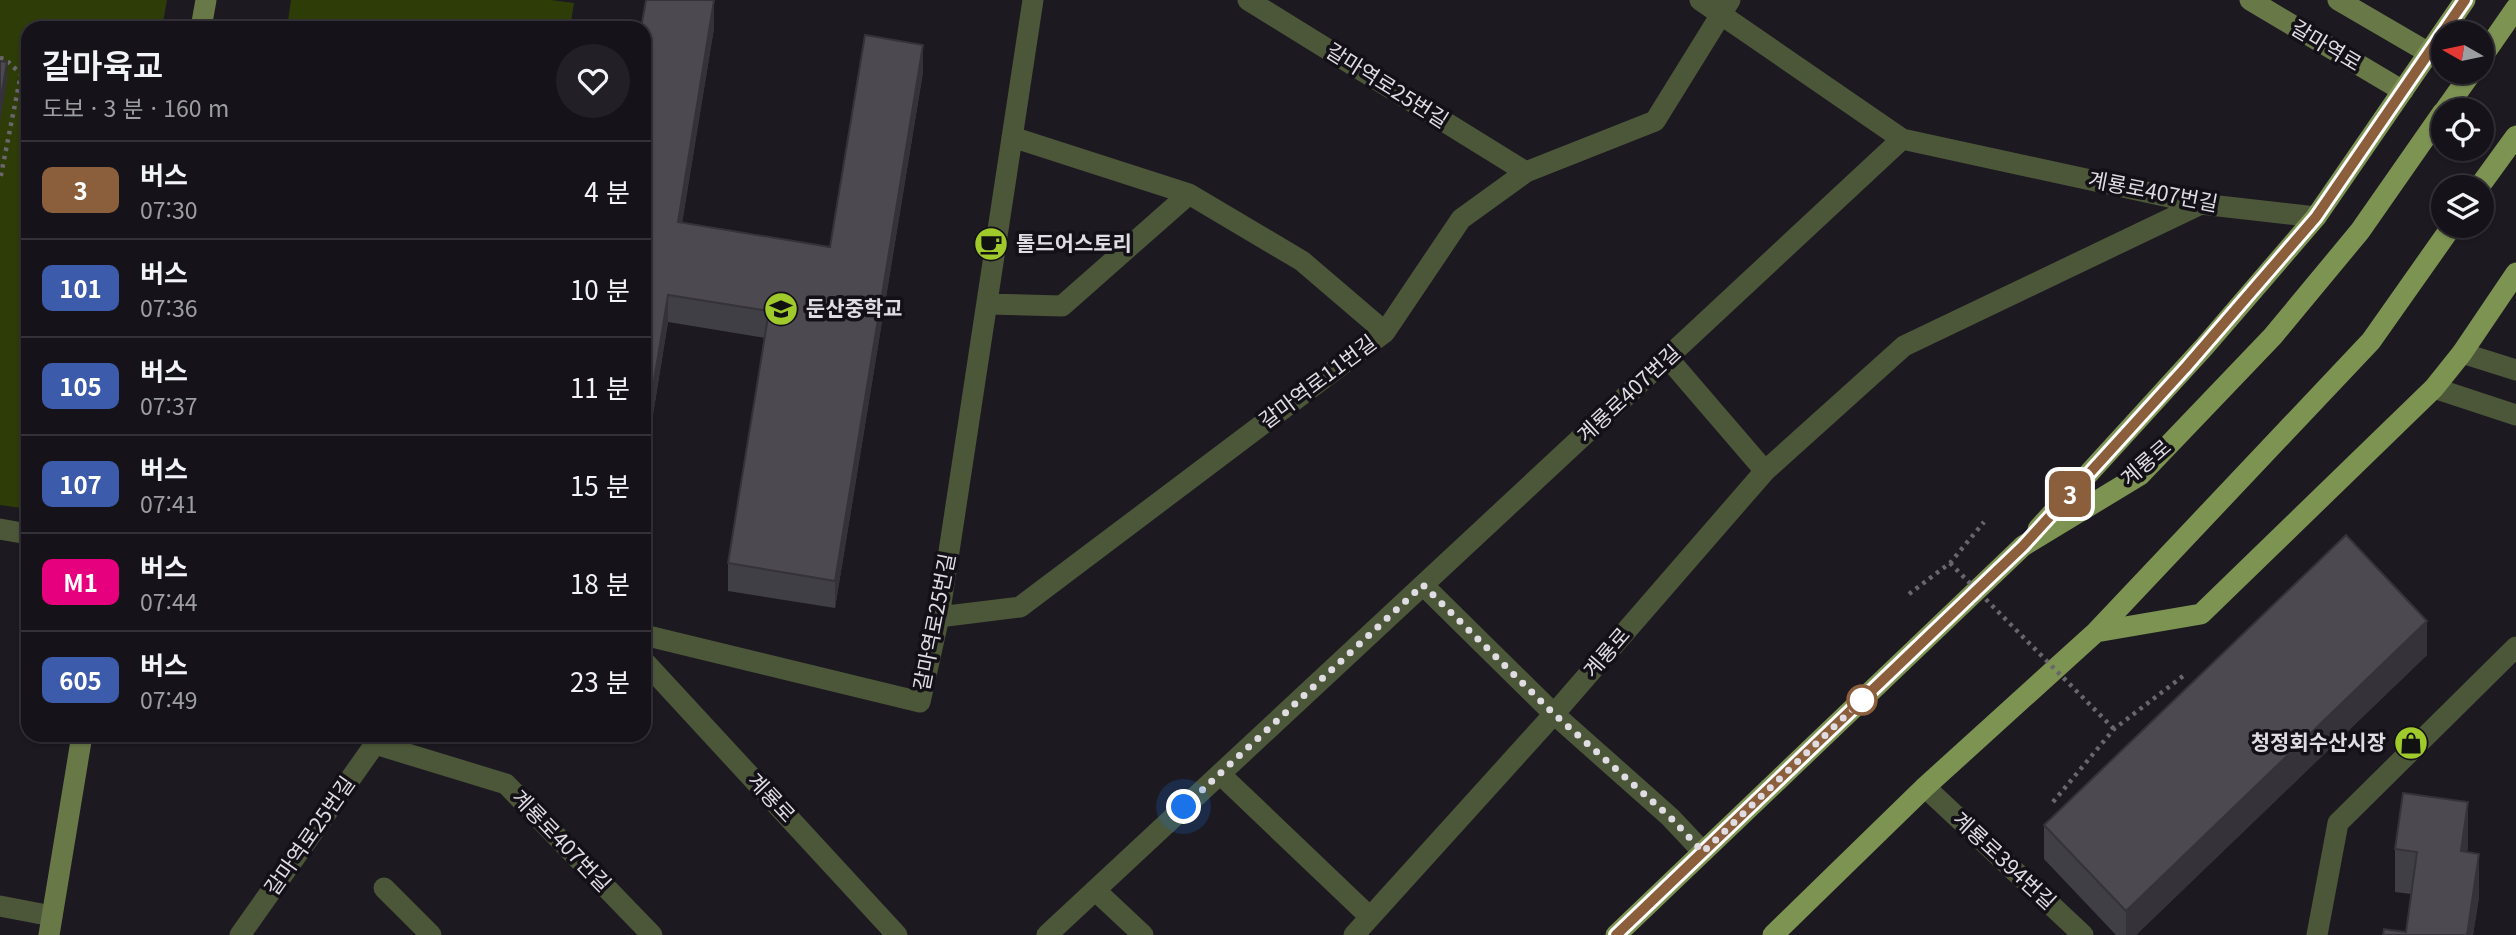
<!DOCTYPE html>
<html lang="ko">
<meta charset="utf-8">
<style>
:root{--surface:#151319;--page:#222026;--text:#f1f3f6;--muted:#9d9ea2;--line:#343238}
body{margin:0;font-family:Georgia,"Noto Sans KR",serif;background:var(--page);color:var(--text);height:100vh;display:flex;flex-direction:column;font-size:26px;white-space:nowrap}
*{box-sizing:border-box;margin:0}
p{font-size:23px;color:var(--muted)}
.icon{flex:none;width:38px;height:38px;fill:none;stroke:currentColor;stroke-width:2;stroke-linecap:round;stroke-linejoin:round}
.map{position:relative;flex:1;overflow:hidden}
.panel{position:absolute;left:21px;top:21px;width:630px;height:721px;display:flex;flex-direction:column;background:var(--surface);border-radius:21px;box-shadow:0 2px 5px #0004,0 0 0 2px var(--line)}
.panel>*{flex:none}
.badge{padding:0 14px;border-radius:10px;font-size:24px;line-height:46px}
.needle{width:46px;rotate:279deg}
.controls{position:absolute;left:2431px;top:21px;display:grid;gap:14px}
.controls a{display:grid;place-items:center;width:63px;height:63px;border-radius:50%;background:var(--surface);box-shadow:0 2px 5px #0004,0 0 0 2px var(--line);font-size:35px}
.you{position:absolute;width:35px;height:35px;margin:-18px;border:5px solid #fff;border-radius:50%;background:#1a73e8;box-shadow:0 0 0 10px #1a73e833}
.map>.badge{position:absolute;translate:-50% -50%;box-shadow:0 0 0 4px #fff}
.round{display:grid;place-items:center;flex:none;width:74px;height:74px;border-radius:37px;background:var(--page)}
.head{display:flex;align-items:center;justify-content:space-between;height:119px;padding:0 21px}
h1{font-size:33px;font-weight:600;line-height:52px}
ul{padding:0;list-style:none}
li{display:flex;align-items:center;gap:21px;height:98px;padding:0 21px;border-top:2px solid var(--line)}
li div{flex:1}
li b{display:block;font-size:26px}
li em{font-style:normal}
li .badge{min-width:77px;font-weight:700;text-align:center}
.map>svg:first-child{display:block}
</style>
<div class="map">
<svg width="2516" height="935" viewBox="0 0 2516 935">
<rect width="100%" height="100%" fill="#1c1921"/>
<path fill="#2e3c07" d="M0 0H167L162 28H28V509L0 505Z
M291 0H551L574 3 570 28H287Z"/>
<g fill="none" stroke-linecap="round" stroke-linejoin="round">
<path stroke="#69666d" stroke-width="4.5" stroke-dasharray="3.5 5" stroke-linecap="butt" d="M0 58 5 59 21 74 0 180
M1909 594 1950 563 1984 522
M2053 802 2114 729 2187 673"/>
<path stroke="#4c5638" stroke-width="21" d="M2434 388 2516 415
M2317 935 2338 823 2516 647"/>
<path stroke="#4c5638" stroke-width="21" d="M1248 0 1526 172
M1700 0 1902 139 2201 204 2316 217
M1012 137 1189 194 1302 261 1385 332
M987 304 1062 306 1189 194
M2462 353 2516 370
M1667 357 1765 471
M0 529 28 534
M1423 585 1554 714 1670 817 1703 852
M939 617 1020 607 1385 332 1461 219 1526 172 1655 121 1730 0
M644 635 920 702 939 617 1033 0
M644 661 897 935
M375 744 506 784 652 935
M1220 774 1370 917
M1925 787 2083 935
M384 888 431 935
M1095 890 1143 935
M0 906 52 916
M240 935 375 744 376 735
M1047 935 1902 139
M1354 935 1554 714 1765 471 1904 346 2201 204"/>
<path stroke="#687847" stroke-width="21" d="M2250 0 2403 91
M2338 0 2429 53
M201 28 206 0
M49 935 82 735"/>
<path stroke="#7d9352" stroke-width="21" d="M2482 57 2516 8
M2445 110 2472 72
M2479 187 2516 136
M2038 529 2205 346 2316 217 2465 0
M2096 632 2201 614 2434 388 2462 353 2516 273
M1616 935 2023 546 2140 475 2273 336 2360 231 2443 112
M1773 935 1925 787 2096 632 2371 341 2452 226"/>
<path stroke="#69666d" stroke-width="4.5" stroke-dasharray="3.5 5" stroke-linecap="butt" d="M1950 563 2114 729"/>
</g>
<path fill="#413f46" d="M644 28H714L682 222 830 247 923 72 835 608 728 591V563L765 338 668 322 644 470Z
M2427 655 2136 935H2116L2044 859V825Z
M2468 845 2467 852 2479 897 2473 935H2383L2406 932 2411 894 2395 892V849Z"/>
<path fill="#353339" d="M714 0V28L678 249V222Z
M923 45V72L835 608V581Z
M7 62V81L0 122V103Z
M668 295V322L644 470V442Z
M2427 621V655L2136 935H2126V911Z
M2468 802V845L2461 894V851Z
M2479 854V897L2473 935H2467Z"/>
<path fill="#4c4951" stroke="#353339" stroke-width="2" d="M646 0H714L678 222 830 247 865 35 923 45 835 581 728 563 769 311 668 295 644 442V28H641Z
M0 61 7 62 0 103Z
M2346 535 2427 621 2126 911 2044 825Z
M2403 793 2468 802 2461 851 2479 854 2467 935H2383L2384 929 2406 932 2417 852 2395 849Z"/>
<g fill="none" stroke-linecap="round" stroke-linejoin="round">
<g stroke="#fff" stroke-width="16">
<path id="line" d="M1616 935 2023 546 2187 366 2316 217 2465 0"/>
</g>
<use href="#line" stroke="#8b5e3c" stroke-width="10"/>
<path stroke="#dfdde3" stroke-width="7" stroke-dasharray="0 12.6" d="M1184 807 1423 585 1554 714 1670 817 1703 852 1862 700"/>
</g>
<defs>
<g id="cafe-disc" transform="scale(1.75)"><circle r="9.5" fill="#a0c92c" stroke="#131017"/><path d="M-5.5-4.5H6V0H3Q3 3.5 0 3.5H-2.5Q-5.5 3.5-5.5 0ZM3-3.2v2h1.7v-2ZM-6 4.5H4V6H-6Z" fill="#111"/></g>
<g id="school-disc" transform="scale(1.75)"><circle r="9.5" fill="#a0c92c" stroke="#131017"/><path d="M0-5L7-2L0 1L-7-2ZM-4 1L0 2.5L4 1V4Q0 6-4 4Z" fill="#111"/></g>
<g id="shop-disc" transform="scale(1.75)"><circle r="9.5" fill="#a0c92c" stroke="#131017"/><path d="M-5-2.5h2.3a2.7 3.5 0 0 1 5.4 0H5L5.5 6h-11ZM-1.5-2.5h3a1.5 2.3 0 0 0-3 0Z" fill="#111"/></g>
</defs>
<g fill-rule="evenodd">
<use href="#cafe-disc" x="991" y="244"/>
<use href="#school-disc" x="781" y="309"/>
<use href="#shop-disc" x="2411" y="743"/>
</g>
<circle fill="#fff" stroke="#8b5e3c" stroke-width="3.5" cx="1862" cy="700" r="14"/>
<g text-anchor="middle" stroke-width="7" stroke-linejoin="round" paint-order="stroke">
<g font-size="21" fill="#dfdde3" stroke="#131017">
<text transform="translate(2326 46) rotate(31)" y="7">갈마역로</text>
<text transform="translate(1387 86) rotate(32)" y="7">갈마역로25번길</text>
<text transform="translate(2153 192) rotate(11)" y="7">계룡로407번길</text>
<text transform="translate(1318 382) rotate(-37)" y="7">갈마역로11번길</text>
<text transform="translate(1629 394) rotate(-43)" y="7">계룡로407번길</text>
<text transform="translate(2146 463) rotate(-41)" y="7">계룡로</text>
<text transform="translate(935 622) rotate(-79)" y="7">갈마역로25번길</text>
<text transform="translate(1607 653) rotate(-49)" y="7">계룡로</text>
<text transform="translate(771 798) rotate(47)" y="7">계룡로</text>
<text transform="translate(310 836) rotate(-55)" y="7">갈마역로25번길</text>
<text transform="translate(561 841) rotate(46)" y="7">계룡로407번길</text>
<text transform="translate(2004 861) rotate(43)" y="7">계룡로394번길</text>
</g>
<g font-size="21" font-weight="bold" fill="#dfdde3" stroke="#131017" text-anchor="start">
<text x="1016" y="251">톨드어스토리</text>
<text x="806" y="316">둔산중학교</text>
<text x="2386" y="750" text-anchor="end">청정회수산시장</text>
</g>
</g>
</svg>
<div class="controls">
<a><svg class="needle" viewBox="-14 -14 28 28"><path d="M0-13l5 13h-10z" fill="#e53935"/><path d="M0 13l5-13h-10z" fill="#9d9ea2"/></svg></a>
<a><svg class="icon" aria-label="locate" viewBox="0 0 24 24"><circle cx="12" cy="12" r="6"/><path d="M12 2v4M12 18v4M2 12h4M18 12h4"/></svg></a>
<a><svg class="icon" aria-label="layers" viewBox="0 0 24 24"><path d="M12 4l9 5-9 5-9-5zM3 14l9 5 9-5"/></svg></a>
</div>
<div class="you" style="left:1184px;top:807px"></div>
<b class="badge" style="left:2070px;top:494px;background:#8b5e3c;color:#fff">3</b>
<section class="panel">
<div class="head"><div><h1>갈마육교</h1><p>도보 · 3 분 · 160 m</p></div><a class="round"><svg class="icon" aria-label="heart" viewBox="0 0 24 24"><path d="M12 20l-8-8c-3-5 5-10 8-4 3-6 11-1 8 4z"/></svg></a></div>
<ul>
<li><span class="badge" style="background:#8b5e3c;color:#fff">3</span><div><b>버스</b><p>07:30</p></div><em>4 분</em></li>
<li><span class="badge" style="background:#3d5bab;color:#fff">101</span><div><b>버스</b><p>07:36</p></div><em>10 분</em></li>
<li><span class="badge" style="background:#3d5bab;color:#fff">105</span><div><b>버스</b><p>07:37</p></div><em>11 분</em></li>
<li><span class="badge" style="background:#3d5bab;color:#fff">107</span><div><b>버스</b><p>07:41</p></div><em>15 분</em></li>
<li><span class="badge" style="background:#e6007e;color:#fff">M1</span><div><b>버스</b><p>07:44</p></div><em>18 분</em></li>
<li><span class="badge" style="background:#3d5bab;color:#fff">605</span><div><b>버스</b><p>07:49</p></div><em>23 분</em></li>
</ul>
</section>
</div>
